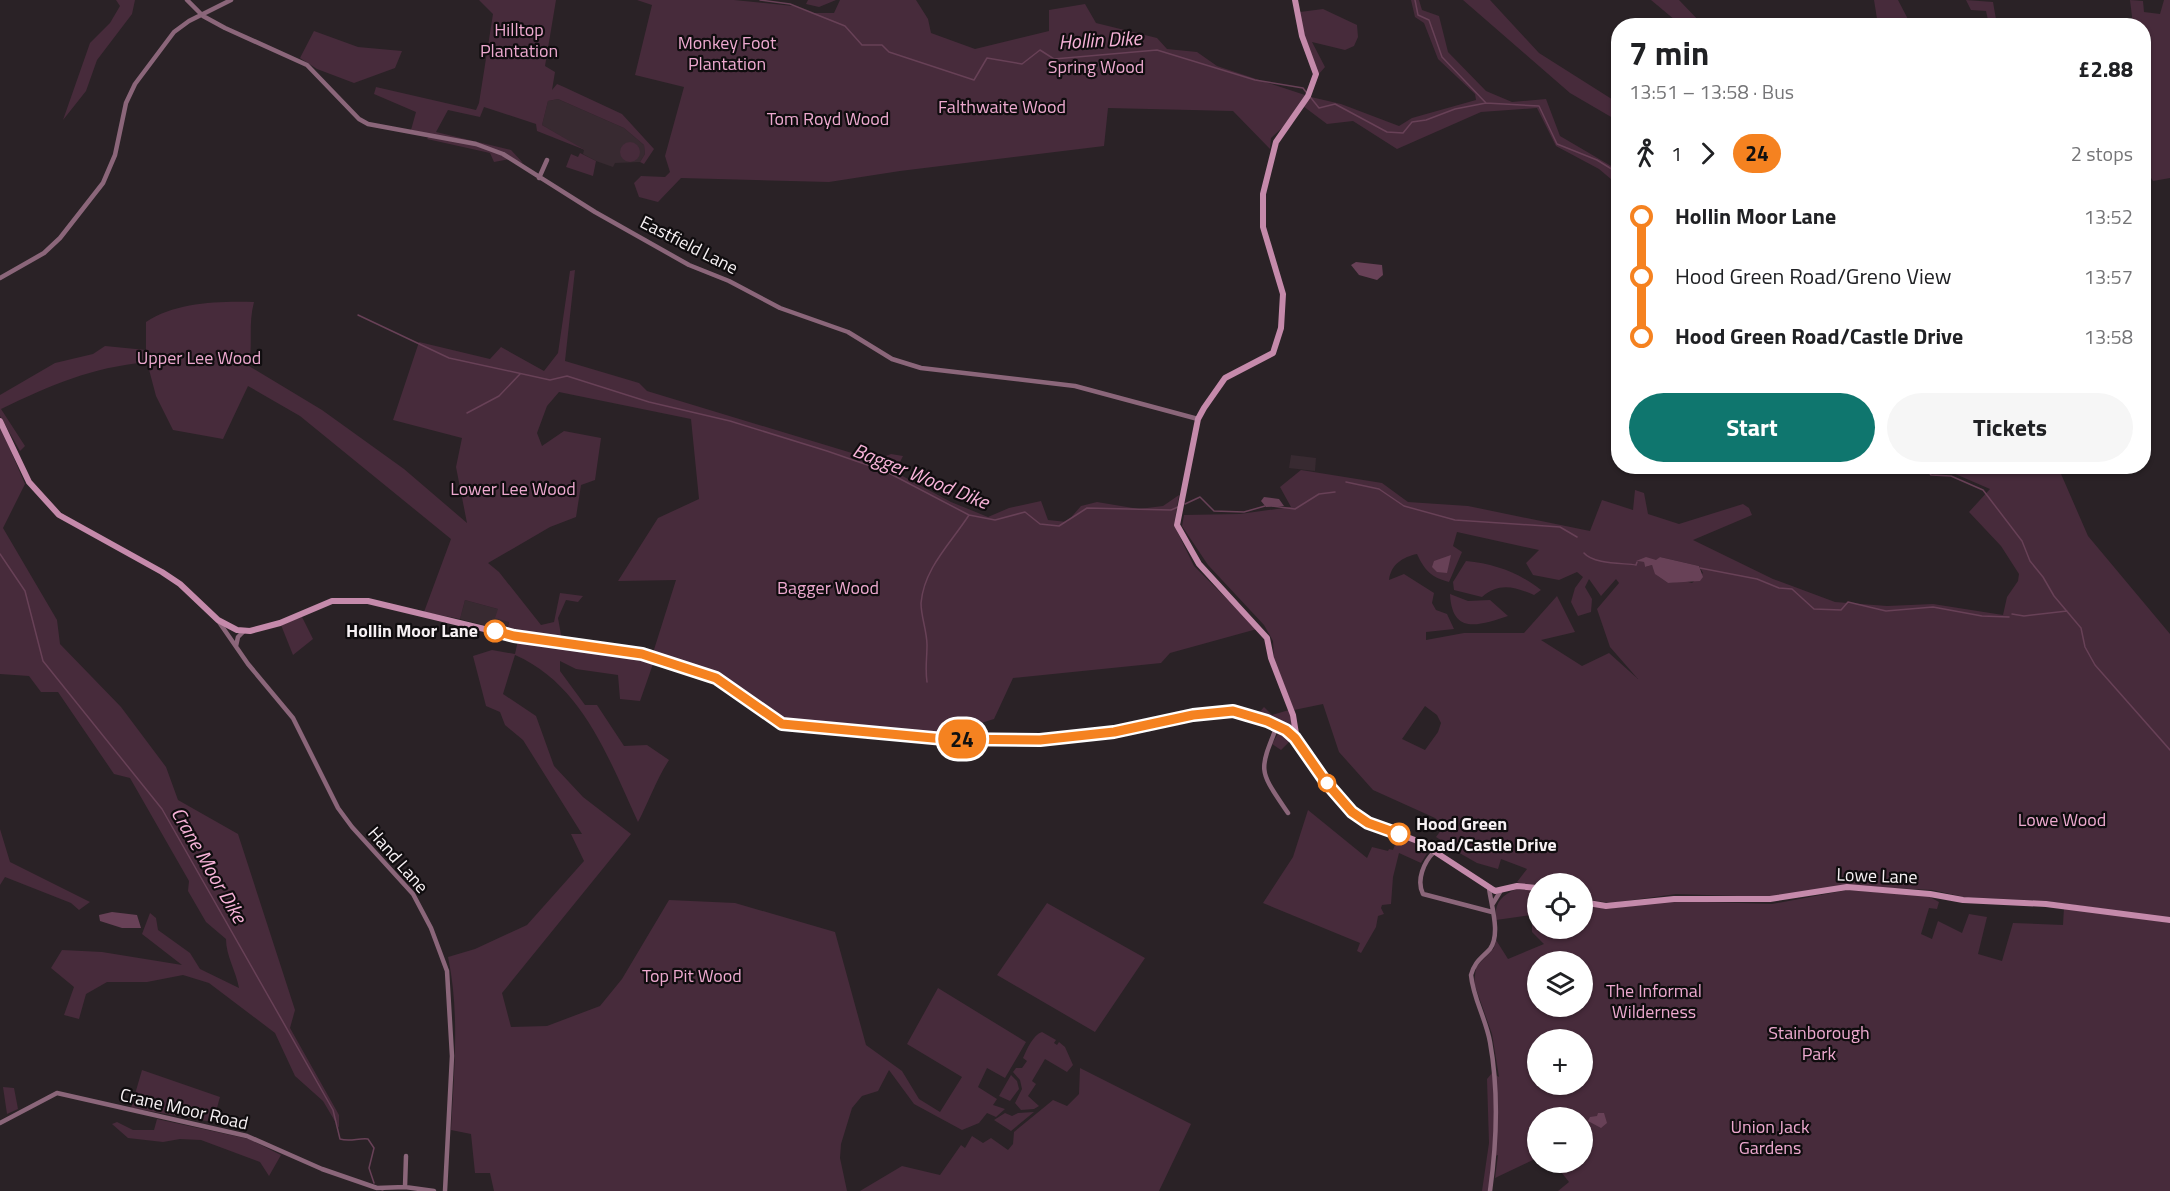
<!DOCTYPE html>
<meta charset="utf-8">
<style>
:root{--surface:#fff;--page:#f6f6f6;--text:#202124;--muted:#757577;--accent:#0f766e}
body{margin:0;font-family:"Titillium Web",sans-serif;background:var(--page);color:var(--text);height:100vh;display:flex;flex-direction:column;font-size:22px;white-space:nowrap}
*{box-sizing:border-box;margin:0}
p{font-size:20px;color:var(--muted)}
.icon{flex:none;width:33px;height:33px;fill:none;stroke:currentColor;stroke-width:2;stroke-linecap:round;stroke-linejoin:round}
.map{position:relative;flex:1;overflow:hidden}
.side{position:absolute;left:1611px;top:18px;width:540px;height:456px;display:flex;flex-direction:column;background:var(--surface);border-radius:24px;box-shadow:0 2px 4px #0004}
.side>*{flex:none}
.badge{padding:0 12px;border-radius:20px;font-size:21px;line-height:39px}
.fabs{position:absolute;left:1527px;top:873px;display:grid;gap:12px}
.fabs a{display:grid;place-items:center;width:66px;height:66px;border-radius:50%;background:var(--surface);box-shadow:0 2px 4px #0004;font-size:30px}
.map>.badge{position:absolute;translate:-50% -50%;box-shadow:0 0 0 3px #fff}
.legs{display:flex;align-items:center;gap:9px;height:66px;padding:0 18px;font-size:20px}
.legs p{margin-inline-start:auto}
.overview{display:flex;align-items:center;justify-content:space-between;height:102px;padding:0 18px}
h1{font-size:33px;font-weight:700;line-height:45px}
.button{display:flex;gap:12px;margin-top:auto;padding:12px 18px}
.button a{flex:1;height:69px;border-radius:36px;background:var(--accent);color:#fff;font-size:24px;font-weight:700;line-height:69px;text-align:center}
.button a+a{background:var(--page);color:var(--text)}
ul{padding:0 18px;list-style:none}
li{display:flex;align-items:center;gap:21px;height:60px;font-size:22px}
li i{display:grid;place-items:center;width:9px;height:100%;margin:0 8px;background:currentColor}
li i::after{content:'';width:15px;height:15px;margin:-8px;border:4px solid;border-radius:50%;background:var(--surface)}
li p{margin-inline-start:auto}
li:first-child i{background:linear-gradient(#0000 50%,currentColor 0)}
li:last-child i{background:linear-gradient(currentColor 50%,#0000 0)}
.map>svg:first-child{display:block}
</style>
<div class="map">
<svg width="2170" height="1191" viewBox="0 0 2170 1191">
<rect width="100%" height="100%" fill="#2a2226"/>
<path fill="#382a31" d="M558 99 624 128 644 145 645 154 640 162 615 163 613 167 596 161 583 154 584 150 542 125 548 101Z
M1291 455 1316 458 1315 471 1289 468Z
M465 600 498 609 509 622 507 631 460 619Z"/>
<path fill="#472b3b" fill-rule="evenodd" d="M116 0H135L132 14 97 60 86 91 63 120 90 43 110 23 120 6Z
M479 0H556L545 66 555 72 552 90 557 84 564 87 622 114 654 149 644 164 640 162 645 154 644 145 624 128 558 99 548 101 542 125 585 150 537 131 536 124 484 107 480 117 448 110 436 132 511 150 523 163 510 159 494 162 490 153 427 139 431 134 411 130 416 112 374 94 376 87 476 110 479 103 493 14Z
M637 0H734L793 6 812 13H834L840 0H916L928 19 931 33 975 49 1049 31V10L1085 4 1096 23 1157 38 1167 49 1197 52 1217 66 1305 95 1283 127 1271 138 1270 149 1233 111 1108 108 1104 146 900 171 829 182 681 178 658 202 639 197 634 183 641 176 665 177 670 172 665 156 684 87 635 75 652 5Z
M808 0H836L819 7 806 4Z
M1411 0H1419L1422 10 1439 16 1448 52 1486 91 1512 102 1546 99 1560 136 1618 170V185L1599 169 1556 146 1537 108 1481 112 1397 149 1353 121 1327 124 1303 106 1311 97 1341 104 1399 126 1412 118 1476 100 1475 94 1438 59 1424 23 1415 17Z
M1463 0H1490L1539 53 1618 103V121L1570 93Z
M1651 0H1679L1702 24 1717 18 1721 25H1681Z
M1874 0H1898L1911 25H1878Z
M1966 0 1993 2 1997 25H1978L1988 20 1986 11 1971 10Z
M2130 0 2143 1 2144 12 2160 14 2164 0H2170V178L2153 181 2144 167V26L2133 25Z
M1323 9 1357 25 1358 37 1354 46 1345 50 1312 42 1325 67 1318 75 1303 36 1300 12Z
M314 31 358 47 402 51 395 68 354 83 317 69 300 58Z
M620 152a10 10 0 1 1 20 0a10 10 0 1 1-20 0Z
M580 153 596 161 593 176 566 167 571 154 578 157Z
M575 270 565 361 639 383 647 391 875 460 891 454 903 456 895 472 951 502 988 517 1009 508 1041 501 1048 520 1067 522 1081 506 1097 502 1139 509 1163 506 1179 495 1174 525 1194 566 1257 629 1170 653 1161 663 1013 678 994 719 981 723 971 720 963 727 967 735 944 736 785 721 718 674 652 656 676 580 618 581 658 518 699 499 691 419 559 392 547 406 537 433 542 446 564 431 601 438 595 480 581 485 576 517 550 527 488 563 499 572 541 625 554 622 560 593 583 596 578 602 566 600 558 618 563 646 641 656 653 664 640 701 620 699 618 675 576 669 560 661V671L585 705H597L624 746 647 745 669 760C656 780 649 801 638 822 609 759 582 684 515 655L503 694 536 716 554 766 583 797 631 834 502 993 511 1027 547 1026 600 1006 622 979 669 900 735 903 835 932 866 1045 902 1071 919 1099 940 1112 962 1077 907 1044 938 988 1026 1042 1005 1078 987 1068 978 1087 997 1099 993 1105 1005 1109 996 1117 987 1113 979 1123 962 1130 914 1104 889 1070 878 1091 862 1096 852 1108 841 1144 840 1158 847 1191H494L490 1173H475L471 1134 451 1130C454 1073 460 1013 448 957L475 949 527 925 584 861 571 834H582L523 740 505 725 500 712 486 706 473 656 492 650 515 654 518 640H527L528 635 507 631 509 622 495 618 498 609 465 600 460 619 424 612 451 539 300 416 248 386 223 439 173 430 156 396 147 362C90 368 53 384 1 409L25 446 20 451 0 416V395L55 363 93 354 105 346 146 350V322C176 302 219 301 254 302 248 324 253 344 249 366L322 410 404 469 467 523 456 467 462 438 393 420 419 342 490 359 501 347 544 371 558 353 570 271Z
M0 426 25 484 3 528 57 620 60 644 121 707 166 767 178 800 238 834 295 1010 290 1028 339 1115V1128L323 1101 295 1076 275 1033 209 983 183 975 147 982H107L86 994 79 1019 64 1015 74 987 51 968 62 950 102 952 182 965 142 934 150 913 156 918 158 930 190 953 200 969 239 988C236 971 226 956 226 939L206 922 188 891 189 881 130 778 114 774 58 692H41L29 676 0 674Z
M1939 467H2058L2088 536 2170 634V918L2046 901 1964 897 1932 890 1846 886 1768 897 1676 894 1611 903 1583 899 1582 884H1521L1517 882 1527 869 1501 859 1498 869 1477 863 1456 851 1458 846 1451 840 1447 844 1436 837 1444 826 1435 818 1373 790 1339 752 1323 704 1294 710 1274 659 1273 641 1264 625 1208 565 1182 526 1184 515 1240 514 1291 507 1280 487 1301 470 1382 483 1408 502 1468 506 1590 531 1602 500 1633 510 1635 490 1644 493 1648 514 1679 524 1743 504 1749 508 1752 515 1693 540 1773 579 1835 602 1887 606 1933 604 2003 615 2007 597 2018 581 2019 574 2001 546 1969 512 1990 489ZM1457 532 1539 550 1526 563 1533 575 1559 580 1577 572 1583 577 1575 588 1571 602 1578 616 1591 612 1592 599 1585 587 1589 579 1601 596 1616 579 1619 583 1597 609 1610 647 1638 679 1609 653 1582 666 1541 640 1575 632 1557 596 1524 633H1464L1426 640V632L1454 629 1447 614 1436 610 1432 603 1434 593 1404 574 1389 580C1391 564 1403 557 1417 554 1425 571 1431 577 1449 582L1462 552 1453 546ZM1660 557 1699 566 1703 573 1692 583 1685 581 1668 583 1658 576 1652 565 1645 567 1644 562 1636 561 1657 560ZM1425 706 1437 715 1441 723 1438 732 1425 750 1402 739Z
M1466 561C1495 564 1518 572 1541 590L1534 595C1515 587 1499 582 1482 597L1454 590 1453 582Z
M1450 594 1468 601 1490 600 1508 616C1480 625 1452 636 1450 594Z
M302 617 313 639 293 655 281 625Z
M1264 707 1272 715 1289 710 1294 733 1256 716Z
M1279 732 1292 739 1281 750 1272 744Z
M1308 810 1367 858 1372 847 1388 851 1389 849 1393 850 1398 837 1420 845 1428 852 1421 863 1399 853 1393 877 1391 904 1382 905 1381 908 1384 914 1378 916 1376 927 1361 953 1357 951 1360 943 1263 903 1293 857Z
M0 829 10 862 90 902 79 910 71 903 5 877 0 885Z
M1516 889 1537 890 1538 928H1582L1583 903 1605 909 1674 901 1772 904 1847 890 1928 896 1939 902 1937 909 1929 908 1921 934 1932 939 1938 921 1962 933 1969 914 1987 917 1978 954 2002 961 2013 923 2063 925 2064 907 2170 923V1191H1558L1569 1182 1554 1163 1582 1162V1118H1538L1537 1158 1495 1178 1498 1155 1493 1157 1488 1191H1482L1489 1143 1487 1079 1492 1073 1499 1077 1492 1034 1474 983 1476 967 1494 948 1496 940 1508 959 1544 944 1532 932V915L1496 920C1494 903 1501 896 1516 889ZM1538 962H1582V1006H1538ZM1538 1040H1582V1084H1538Z
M1047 903 1145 958 1095 1032 997 975Z
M1042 1032 1056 1040 1054 1043 1057 1045 1059 1042 1065 1047 1073 1065 1067 1072 1045 1059 1032 1081 1036 1084 1028 1096 1039 1106 1034 1109 1021 1110 1015 1103 1022 1089 1020 1080 1013 1072 1016 1068H1022L1027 1061 1023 1058C1027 1049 1033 1035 1042 1032Z
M1080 1068 1191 1124 1159 1191H860L902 1166 940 1175 961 1145 965 1148 972 1136 983 1143 991 1138 1008 1150 1013 1144 1014 1132 1053 1100 1067 1106 1079 1094Z
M142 1070 220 1097 213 1122 131 1108Z
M1011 1075 1017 1081 1019 1089 1010 1101 999 1096Z
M3 1087 14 1088 18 1109 7 1114Z
M1034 1112 1011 1131 994 1120 1005 1113 1012 1116 1018 1113Z
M157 1119 249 1139 281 1155 269 1176 260 1162 201 1140 180 1139 163 1142 128 1138 112 1124 117 1122 133 1130H154Z"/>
<path fill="#684157" d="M1356 262 1382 265 1383 275 1377 280 1359 275 1351 265Z
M1264 497 1279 499 1284 506 1266 507 1261 501Z
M1451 555 1447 573 1437 572 1432 567 1434 561Z
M1646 557 1656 560 1660 557 1699 566 1703 577 1700 581 1668 583 1655 574 1652 565 1645 567 1644 562 1636 561Z
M112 912 137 915 141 928H122L100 921 99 915Z
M1598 1113H1604L1607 1123 1601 1128 1588 1121 1590 1117 1597 1116Z"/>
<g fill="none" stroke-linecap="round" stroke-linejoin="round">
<path stroke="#684157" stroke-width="1.5" d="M760 0 790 4 845 26 862 45H882L889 52 974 80 987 58 1022 64 1040 50 1054 59 1157 50 1255 80 1303 88 1306 92
M1415 0 1418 15 1429 20 1442 57 1486 103 1539 106 1557 144 1597 160 1618 173
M1311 98 1319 108 1335 104 1387 132 1403 133 1412 122 1426 120 1455 109 1486 103
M358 315 449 358 550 380 567 376 649 402 730 421 827 451 885 471 969 515 995 520 1025 512 1040 524 1059 526 1087 508 1171 510 1178 507
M467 413 499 396 520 374
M1925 466 1931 475 1951 476 1983 490 2022 541 2030 561 2043 577 2054 596 2081 628 2085 647 2095 665 2170 750
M1346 482 1379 489 1404 506 1455 520 1560 527 1577 537
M1185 504 1200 497 1214 511 1244 512 1265 506
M1272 506 1295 509 1319 494 1335 492
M1584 553C1593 564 1623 563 1636 565L1637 562
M0 554 25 591 43 661 162 809 333 1110 340 1139C350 1142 358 1138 368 1139L374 1148 369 1168 374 1183
M1700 568 1757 579 1779 588 1792 589 1814 609 1841 610 1848 602 1886 611 1933 607 1982 616 2009 617
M2012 614 2024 616 2067 611
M927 682C925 669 927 658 927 645 927 631 921 617 921 603 924 568 951 543 969 515
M382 1191H383"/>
<path stroke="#8b667a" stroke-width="4.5" d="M187 0 203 16 225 28 307 65 359 119 368 124 476 144 503 154 595 212 689 265 729 281 780 308 848 332 892 359 921 368 1075 386 1198 419
M539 178 547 160
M0 278 44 253 60 238 103 183 115 155 126 103 135 84 174 32 189 21 231 0
M219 622 248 664 293 718 338 808 352 827 413 894 431 928 447 971 452 1056 445 1191
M236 646 238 637 244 631
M1277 726C1258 773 1259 770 1288 813
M1434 852C1424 862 1416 880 1423 894L1492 912
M1489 888C1491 905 1501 934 1490 949 1481 959 1475 961 1471 975 1473 998 1486 1019 1490 1042 1499 1092 1497 1141 1490 1191
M1492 905 1500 892
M0 1123 57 1093 247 1136 322 1169 377 1188 405 1187 434 1191
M405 1187 406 1156"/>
<path stroke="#c58aab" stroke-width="6" d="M1295 0 1302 36 1316 74 1308 96 1276 142 1263 194V227L1283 294 1281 328 1273 353 1225 378 1204 408 1198 419 1177 525 1199 564 1267 638 1271 658 1293 715 1297 740
M0 421 29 482 59 515 162 572 180 584 218 620 237 630 250 631 280 623 332 601H368L514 636 642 654 716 678 782 724 944 739 1040 740 1114 732 1193 715 1233 711 1267 721 1291 735 1335 793 1360 819 1420 842 1495 891 1517 886 1538 888
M1582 902 1606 906 1674 899H1770L1847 887 1930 894 1963 900 2046 904 2170 920"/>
</g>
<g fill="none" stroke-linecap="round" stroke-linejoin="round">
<g stroke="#fff" stroke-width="14">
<path id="line-1" d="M495 631 514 636 642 654 716 678 782 724 944 739 1040 740 1114 732 1193 715 1233 711 1267 721 1286 730 1295 738 1325 781 1352 812 1368 823 1399 834"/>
</g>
<use href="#line-1" stroke="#f58220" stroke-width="9"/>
</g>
<g fill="#fff" stroke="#f58220" stroke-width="3">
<circle cx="495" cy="631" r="10"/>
<circle cx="1327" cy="783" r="8"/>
<circle cx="1399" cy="834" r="10"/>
</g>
<g text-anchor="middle" stroke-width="4.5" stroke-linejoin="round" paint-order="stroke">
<g font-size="18" fill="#eda9cf" stroke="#100d0f">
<text x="519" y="36">Hilltop<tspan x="519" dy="21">Plantation</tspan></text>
<text x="727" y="49">Monkey Foot<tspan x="727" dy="21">Plantation</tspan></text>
<text x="1096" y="73">Spring Wood</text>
<text x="1002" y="113">Falthwaite Wood</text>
<text x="828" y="125">Tom Royd Wood</text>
<text x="199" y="364">Upper Lee Wood</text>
<text x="513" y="495">Lower Lee Wood</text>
<text x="828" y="594">Bagger Wood</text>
<text x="2062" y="826">Lowe Wood</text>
<text x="692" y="982">Top Pit Wood</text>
<text x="1654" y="997">The Informal<tspan x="1654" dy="21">Wilderness</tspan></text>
<text x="1819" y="1039">Stainborough<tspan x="1819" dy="21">Park</tspan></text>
<text x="1770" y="1133">Union Jack<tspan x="1770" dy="21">Gardens</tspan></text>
</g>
<g font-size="18" fill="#f7f1f4" stroke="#100d0f">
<text transform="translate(689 245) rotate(27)" y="6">Eastfield Lane</text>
<text transform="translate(398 860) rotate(49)" y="6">Hand Lane</text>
<text transform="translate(1877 876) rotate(2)" y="6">Lowe Lane</text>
<text transform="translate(184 1109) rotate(13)" y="6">Crane Moor Road</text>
</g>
<g font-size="18" font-weight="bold" fill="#f7f1f4" stroke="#100d0f" text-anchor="end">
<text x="478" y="637">Hollin Moor Lane</text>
<text x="1416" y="830" text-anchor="start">Hood Green<tspan x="1416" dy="21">Road/Castle Drive</tspan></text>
</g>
<g font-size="20" font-style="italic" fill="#f8b3d9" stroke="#100d0f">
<text transform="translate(1100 40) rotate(-3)" y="7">Hollin Dike</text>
<text transform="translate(921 476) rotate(22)" y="7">Bagger Wood Dike</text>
<text transform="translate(209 865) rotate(60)" y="7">Crane Moor Dike</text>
</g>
</g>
</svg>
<div class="fabs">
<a><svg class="icon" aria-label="locate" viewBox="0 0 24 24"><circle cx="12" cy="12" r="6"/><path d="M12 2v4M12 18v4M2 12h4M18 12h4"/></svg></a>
<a><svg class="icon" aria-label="layers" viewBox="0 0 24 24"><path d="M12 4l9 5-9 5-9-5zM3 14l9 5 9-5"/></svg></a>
<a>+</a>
<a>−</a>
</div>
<b class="badge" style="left:962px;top:739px;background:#f58220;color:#111">24</b>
<section class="side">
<div class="overview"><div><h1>7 min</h1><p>13:51 – 13:58 · Bus</p></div><b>£2.88</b></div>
<div class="legs"><svg class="icon" aria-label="walk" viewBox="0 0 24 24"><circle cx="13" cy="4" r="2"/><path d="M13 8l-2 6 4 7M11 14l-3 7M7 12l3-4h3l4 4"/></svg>1<svg class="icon" aria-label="forward" viewBox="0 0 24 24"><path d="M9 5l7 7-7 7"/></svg><b class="badge" style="background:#f58220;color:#111">24</b><p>2 stops</p></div>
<ul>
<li><i style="color:#f58220"></i><b>Hollin Moor Lane</b><p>13:52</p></li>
<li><i style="color:#f58220"></i><span>Hood Green Road/Greno View</span><p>13:57</p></li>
<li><i style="color:#f58220"></i><b>Hood Green Road/Castle Drive</b><p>13:58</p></li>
</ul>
<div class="button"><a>Start</a><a>Tickets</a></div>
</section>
</div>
